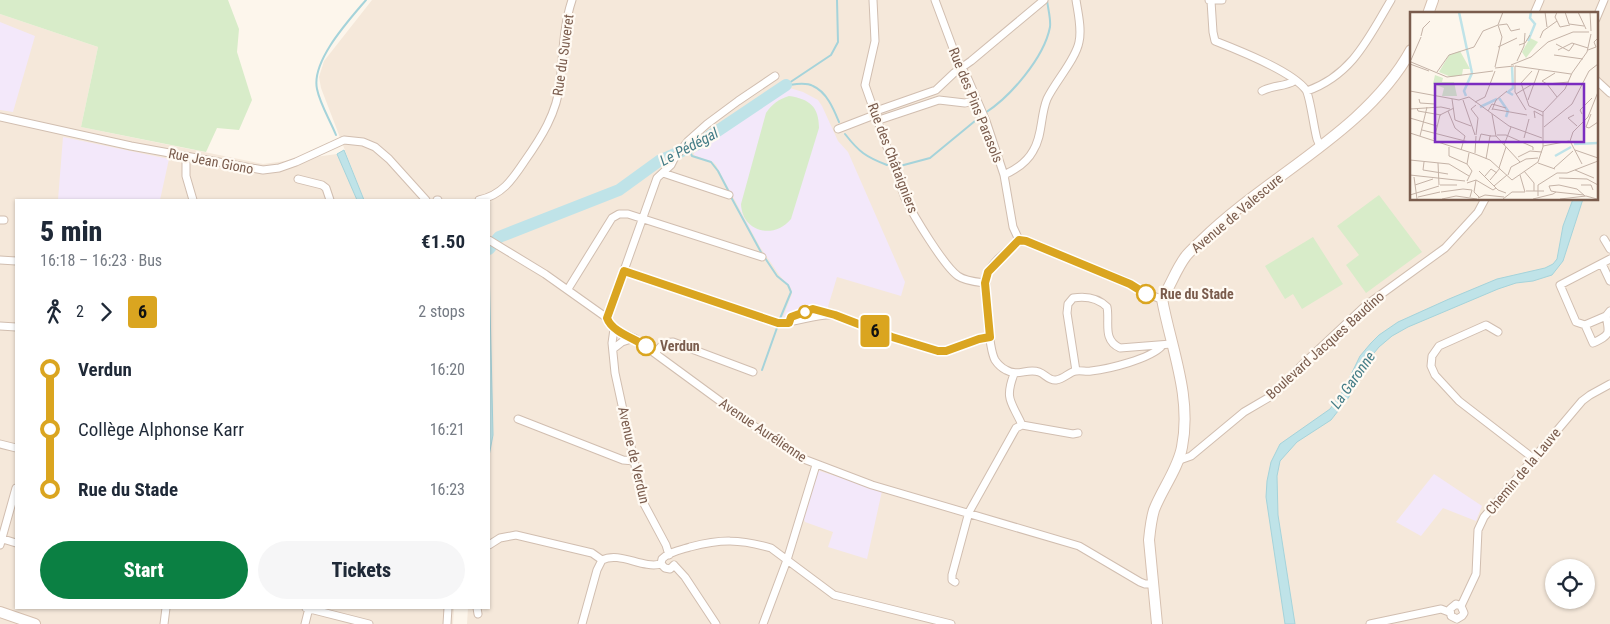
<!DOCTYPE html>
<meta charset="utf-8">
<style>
:root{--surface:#fff;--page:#f6f6f7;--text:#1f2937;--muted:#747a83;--accent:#0b8043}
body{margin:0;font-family:"Roboto Condensed",sans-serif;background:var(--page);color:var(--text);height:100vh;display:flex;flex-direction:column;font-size:19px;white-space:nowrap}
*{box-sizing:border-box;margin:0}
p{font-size:16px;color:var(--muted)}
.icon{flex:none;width:28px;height:28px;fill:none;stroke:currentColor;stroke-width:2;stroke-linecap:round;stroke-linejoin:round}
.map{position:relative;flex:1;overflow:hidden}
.details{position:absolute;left:15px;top:199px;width:475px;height:410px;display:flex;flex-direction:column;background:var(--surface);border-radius:0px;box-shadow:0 1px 4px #0004}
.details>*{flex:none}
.badge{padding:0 10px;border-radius:4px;font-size:18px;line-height:32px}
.buttons{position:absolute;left:1545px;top:559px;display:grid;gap:10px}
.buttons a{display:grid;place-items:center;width:50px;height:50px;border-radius:50%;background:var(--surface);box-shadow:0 1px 4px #0004;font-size:25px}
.map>.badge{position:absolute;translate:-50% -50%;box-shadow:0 0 0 2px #fff}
.legs{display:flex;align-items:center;gap:8px;height:55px;padding:0 25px;font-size:16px}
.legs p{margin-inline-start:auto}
.headline{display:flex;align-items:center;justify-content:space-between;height:85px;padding:0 25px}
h1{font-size:28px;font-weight:800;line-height:38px}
.cta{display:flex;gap:10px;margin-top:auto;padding:10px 25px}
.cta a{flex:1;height:58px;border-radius:30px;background:var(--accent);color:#fff;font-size:20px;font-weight:800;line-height:58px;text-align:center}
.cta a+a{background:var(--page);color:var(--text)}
ul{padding:0 25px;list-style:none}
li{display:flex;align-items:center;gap:18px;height:60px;font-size:19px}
li i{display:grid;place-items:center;width:8px;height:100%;margin:0 6px;background:currentColor}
li i::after{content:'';width:12px;height:12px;margin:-6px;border:4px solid;border-radius:50%;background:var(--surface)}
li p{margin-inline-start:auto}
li:first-child i{background:linear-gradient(#0000 50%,currentColor 0)}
li:last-child i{background:linear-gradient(currentColor 50%,#0000 0)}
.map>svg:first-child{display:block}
</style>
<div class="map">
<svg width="1610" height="624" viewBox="0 0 1610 624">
<rect width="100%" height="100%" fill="#fdf6ec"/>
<path fill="#f5e8da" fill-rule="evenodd" d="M372 0H1610V624H467L468 608H489V456L493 435 489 354V200H364L321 88 319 77 324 61ZM1411 14H1596V199H1411ZM1554 568H1586V600H1554Z
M0 14 98 47 81 127 263 164 337 154 357 200H16V608H454L453 624H0Z"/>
<path fill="#f3e8fa" d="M0 22 35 36 13 112 0 110Z
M790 88 803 92 818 100 822 106 838 141 848 152 905 282 901 296 837 277 827 310 812 305 783 317 792 294 791 288 780 276 760 247 716 165 713 162 694 155V153Z
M63 137 169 159 160 200H58Z
M817 470 882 491 867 559 828 547 833 532 805 522 803 517Z
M1434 474 1482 506 1476 521 1443 508 1421 536 1396 522Z"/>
<path fill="#d8ecc9" d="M0 0H228L239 29 237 52 252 100 239 130 217 128 206 152 81 127 98 47 0 14Z
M789 96C809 99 819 106 819 128L791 219C774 240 742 232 741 204L766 113C772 104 779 99 789 96Z
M1379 195 1422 252 1366 293 1346 265 1359 255 1337 226Z
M1313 237 1343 284 1302 309 1293 294 1285 299 1265 266Z"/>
<path fill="#bfe3e8" stroke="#a5d3da" d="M344 150 364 200H357L337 154Z
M1573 199H1583L1563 261 1552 275 1533 281 1516 283 1498 289 1408 327 1392 336 1379 347 1365 364 1354 381 1349 397 1331 420 1297 442 1280 461 1277 476 1278 515 1295 624H1285L1266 497 1267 481 1271 462 1280 444 1330 409 1343 391 1360 356 1371 343 1379 335 1398 322 1449 299 1497 279 1545 268 1553 264 1557 259 1563 226Z
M489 263 493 435 489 456Z"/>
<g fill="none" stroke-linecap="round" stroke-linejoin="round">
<path stroke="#a5d3da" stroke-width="2" d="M786 85 831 55 838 42 837 0
M789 85C796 84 806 82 813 86 827 92 834 110 839 122
M985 113C1010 97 1044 58 1050 27 1051 19 1048 9 1047 0
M845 134C859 152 866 157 887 165
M336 135C330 120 320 104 317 89 311 61 349 20 366 0
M689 149 692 156 711 162 718 171 729 192
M900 166 930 158 981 116
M731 197 762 254
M765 258 777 276 788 285 791 292 779 321
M762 370 778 325"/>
<path stroke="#bfe3e8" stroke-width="12" d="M489 249 499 237 619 190 659 161 698 144 786 85"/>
<g stroke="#d1beb0" stroke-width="9">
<path id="minor" d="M873 0 875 41 865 85 905 198C913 215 944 266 958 276 965 281 977 282 985 283
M935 0 957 59 968 79 986 121 1004 175 1013 227 1019 240
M1209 0H1222
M1211 1 1213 32 1215 41C1238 50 1292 71 1306 90 1310 96 1314 129 1317 139L1320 146
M1534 14 1540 0
M1596 19 1604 0
M1596 80 1610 93
M1262 91C1272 85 1285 87 1294 81
M1307 91C1352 75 1368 39 1391 0
M876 111 936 90 954 73 971 61 1044 0
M0 117 131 146 263 170 279 168 296 162 344 140 363 142 375 147 389 159 426 200
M879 120 939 100 965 103 977 100
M838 129 877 114
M186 156V176L193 200
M663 173 729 195
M1004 175C1015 170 1027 162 1033 151 1043 135 1040 116 1047 99 1055 82 1076 59 1079 42 1082 29 1078 13 1076 0
M298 179 322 185 326 188 330 200
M437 200H438
M479 200C502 195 512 180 524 162 541 138 557 113 560 83 563 55 563 27 572 0
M0 220H4
M1604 239 1610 249
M489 240 545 274 607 318C611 330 623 333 634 338L754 426 801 458 872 485 1079 546 1140 582 1145 584H1153
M1019 240C1010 250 993 260 988 273 983 284 989 349 995 360 997 363 1002 368 1006 370 1018 377 1027 368 1039 372 1045 374 1049 381 1056 380 1064 379 1069 372 1076 371 1081 370 1086 372 1091 371 1109 369 1150 359 1162 346
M1019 240 1026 241C1060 255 1093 268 1127 282 1140 288 1146 295 1162 299
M1610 259 1560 285 1576 322 1585 325 1606 316 1610 311
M0 260 16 261
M1602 264 1610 281
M624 271 779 323C797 322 820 313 835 315L892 337 938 351H946L979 339 990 337
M568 289 612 218 619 214H628L762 257
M607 318 657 178 671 165 674 159 688 141 707 124 738 101 775 76
M1585 325 1593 343C1610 335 1610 334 1606 316
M0 326 16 327
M614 329 612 343 615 373 643 502 666 545 669 555
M1498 332 1486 325 1439 346 1432 356 1431 366 1435 375 1459 401 1533 458
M613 349 622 342 634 338
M655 353C661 346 664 342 673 342L753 372
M1076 371 1067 313 1068 304 1073 298C1085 296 1098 298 1107 307 1110 322 1102 340 1120 348L1171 344
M518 419 623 460 634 461
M1022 425 1073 434 1078 433
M0 444 16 448
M1177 461 1191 456 1244 412 1273 395 1303 364 1365 306 1445 248 1478 212 1485 199
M0 538 16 543
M0 545 16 488
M489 545 500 538 516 535 592 553 602 560
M674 565 670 569 665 568 661 564 662 559C669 552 680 550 690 547 721 539 739 539 771 548L834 595 951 624
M674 565 685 577 716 624
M955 582 952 580V575L969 512 1016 428 1022 425C1012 402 1004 400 1014 374
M1461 606 1476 574 1478 530 1484 517 1582 401 1590 395 1610 384
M306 608 369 624
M477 608 478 614
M1457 619 1451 616 1450 609 1456 604 1461 606
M1457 619 1462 616 1464 613 1461 606
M164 624 166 608
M305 624 309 608
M447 624 448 608
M582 624 597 570 602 560C620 551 642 569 661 564
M763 624 787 560 816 465
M1370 624 1441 609 1449 612"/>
</g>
<g stroke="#d6c0b0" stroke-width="12">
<path id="secondary" d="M1428 14 1433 0
M0 612 35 624
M1157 624 1149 540C1150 530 1151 520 1154 510 1162 489 1178 469 1182 447 1192 396 1171 348 1162 299 1171 285 1176 269 1186 256 1191 250 1197 245 1202 240 1268 175 1366 132 1411 50"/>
</g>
<use href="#minor" stroke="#fff" stroke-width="7"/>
<use href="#secondary" stroke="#fff" stroke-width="10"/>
</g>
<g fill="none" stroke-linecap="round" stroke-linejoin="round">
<g stroke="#fff" stroke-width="11">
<path id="line-1" d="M646 346C633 338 612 332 607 318L624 271 778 323H789L791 317 813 309 835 315 892 337 938 351H946L979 339 990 337 985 283 988 272 1019 240 1026 241 1130 284 1146 294"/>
</g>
<use href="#line-1" stroke="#daa520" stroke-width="8"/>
</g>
<g fill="#fff" stroke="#daa520" stroke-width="2.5">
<circle cx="1146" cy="294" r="9"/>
<circle cx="805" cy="312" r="6"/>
<circle cx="646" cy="346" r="9"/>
</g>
<g text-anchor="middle" stroke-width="4.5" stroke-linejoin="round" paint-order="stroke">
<g font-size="14" fill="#7a5c4d" stroke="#fffaf3">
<text transform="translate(563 55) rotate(-82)" y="5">Rue du Suveret</text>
<text transform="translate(976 105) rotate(68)" y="5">Rue des Pins Parasols</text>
<text transform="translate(893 158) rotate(69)" y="5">Rue des Châtaigniers</text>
<text transform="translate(211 161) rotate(11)" y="5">Rue Jean Giono</text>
<text transform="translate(1237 213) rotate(-40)" y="5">Avenue de Valescure</text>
<text transform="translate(1325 345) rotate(-42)" y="5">Boulevard Jacques Baudino</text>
<text transform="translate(763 430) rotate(34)" y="5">Avenue Aurélienne</text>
<text transform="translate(634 455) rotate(77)" y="5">Avenue de Verdun</text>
<text transform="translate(1523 471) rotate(-50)" y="5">Chemin de la Lauve</text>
</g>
<g font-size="14" font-weight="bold" fill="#7a5c4d" stroke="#fffaf3" text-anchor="start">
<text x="1160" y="299">Rue du Stade</text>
<text x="660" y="351">Verdun</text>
</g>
<g font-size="15" font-style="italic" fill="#437c86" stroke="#fffaf3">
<text transform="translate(689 147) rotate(-28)" y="5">Le Pédégal</text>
<text transform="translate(1353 380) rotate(-55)" y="5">La Garonne</text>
</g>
</g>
<g transform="translate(1410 12)">
<rect width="188" height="188" fill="#fdf6ec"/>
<path d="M120 26 128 30 116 46 112 40ZM50 39 60 57H53L52 63 41 65 29 60 39 43ZM25 63 33 66 32 70H44L47 84H32L34 76 23 72Z" fill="#d8ecc9"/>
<path fill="none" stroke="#bfe3e8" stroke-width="2.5" d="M49 0 62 61 54 79 56 84M118 29 125 12 120 6 121 0M102 55 103 76 98 80 103 83M89 86 98 99 96 105M70 95 87 87M164 132 188 131M145 144 161 135"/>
<path fill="none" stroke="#c5b3a7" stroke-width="1" d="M131 0H135L137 15M147 0 145 5 150 15 160 13M155 0 159 12 174 14M168 0 176 17M180 0 181 19M89 13 97 12 101 19 110 17M11 24 13 16 20 9M130 26 133 19 147 9M146 32 159 39 164 32M109 33 115 31 120 23M88 35 107 26M148 38 162 31 178 36M178 38 186 35 184 30 188 26M144 43 173 47M1 48 11 25M107 49 114 34 115 21M1 50 37 65 83 59M0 52 19 59M101 53 121 45 138 30 163 20H179M105 54 161 62M105 54V80L116 98M85 55 92 25 88 13 93 0M85 56 104 54M27 60 39 43 64 35 73 19 88 13M145 61 132 69 137 72 159 70M137 72 147 85M0 79 49 88 59 85 99 114 132 126M106 82 124 71M9 87 10 91 25 92M42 87 45 108 61 114M53 88 65 123M118 88 129 58M65 90 75 85 85 59M66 93 61 97 68 106 66 123M119 94 111 71 122 59M119 94 133 100M7 96 8 99 31 103M0 97 31 95 40 97M83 97 117 103M82 98 86 88 97 79M38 99 45 116 55 124 51 138M78 99 82 92 96 96M82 102 86 124 110 150M172 102 170 98 182 86M181 102 176 115 179 116 188 110M164 103 158 106 167 114M0 106 27 114M125 106 124 99 133 104M134 115 162 92 179 59 188 52M12 118 59 130M0 121 65 142M87 123H96L123 135V138M10 124 17 95M114 126 119 107M24 127 30 103 44 96M69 129 71 122 81 124M160 129 163 120 178 105 188 80M160 129 172 152M94 133 101 115M133 134 159 129M39 135V144L57 152M165 138 188 146M65 141 66 124M65 142 80 148 102 168M108 145 120 139 132 140M76 147 80 124H86M0 148 39 152 59 164M14 150 13 158 38 162M28 151 29 173M128 151 145 157M89 156 96 135M144 156 163 139M165 158 184 166M69 159 88 178 96 181M114 159 124 171V179M0 163 55 169M98 163 101 155 116 147 128 146M75 164 81 157 87 161M4 165 7 187M149 166 177 167 188 173M66 168 64 180 69 185M80 168 90 156M102 168 128 150 133 135V100L155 77 162 61 177 40 181 22M57 169 62 159 57 152 59 141M57 171 66 168 83 178 86 176M5 173 23 167M30 173H47M171 173H181L183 178M84 174 97 163M116 179H134M31 180 53 177 62 178 60 185M146 180 174 183M0 183 29 174M128 184V173L147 161H157L188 149M8 185 30 180M68 186 75 183 94 185M32 187 46 184 67 187M93 187 102 180H115L110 163M123 187 143 182 146 180 141 179 139 174 149 173 167 177 175 184M150 187 176 184 187 187"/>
<path fill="#7b2cbf" fill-opacity="0.15" stroke="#7b2cbf" stroke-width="2.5" d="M25 72H174V130H25Z"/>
<rect width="188" height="188" fill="none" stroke="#7a5c4d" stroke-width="2.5"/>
</g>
</svg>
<div class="buttons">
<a><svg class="icon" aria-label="locate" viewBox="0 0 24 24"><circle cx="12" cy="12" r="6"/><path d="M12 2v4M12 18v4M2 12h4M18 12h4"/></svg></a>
</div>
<b class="badge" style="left:875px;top:331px;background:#daa520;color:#111">6</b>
<section class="details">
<div class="headline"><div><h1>5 min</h1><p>16:18 – 16:23 · Bus</p></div><b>€1.50</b></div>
<div class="legs"><svg class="icon" aria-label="walk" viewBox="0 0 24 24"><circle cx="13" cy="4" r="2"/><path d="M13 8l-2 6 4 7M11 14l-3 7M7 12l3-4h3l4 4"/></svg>2<svg class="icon" aria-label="forward" viewBox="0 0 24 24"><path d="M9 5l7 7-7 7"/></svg><b class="badge" style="background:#daa520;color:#111">6</b><p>2 stops</p></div>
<ul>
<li><i style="color:#daa520"></i><b>Verdun</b><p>16:20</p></li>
<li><i style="color:#daa520"></i><span>Collège Alphonse Karr</span><p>16:21</p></li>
<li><i style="color:#daa520"></i><b>Rue du Stade</b><p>16:23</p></li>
</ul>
<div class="cta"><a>Start</a><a>Tickets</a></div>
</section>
</div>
